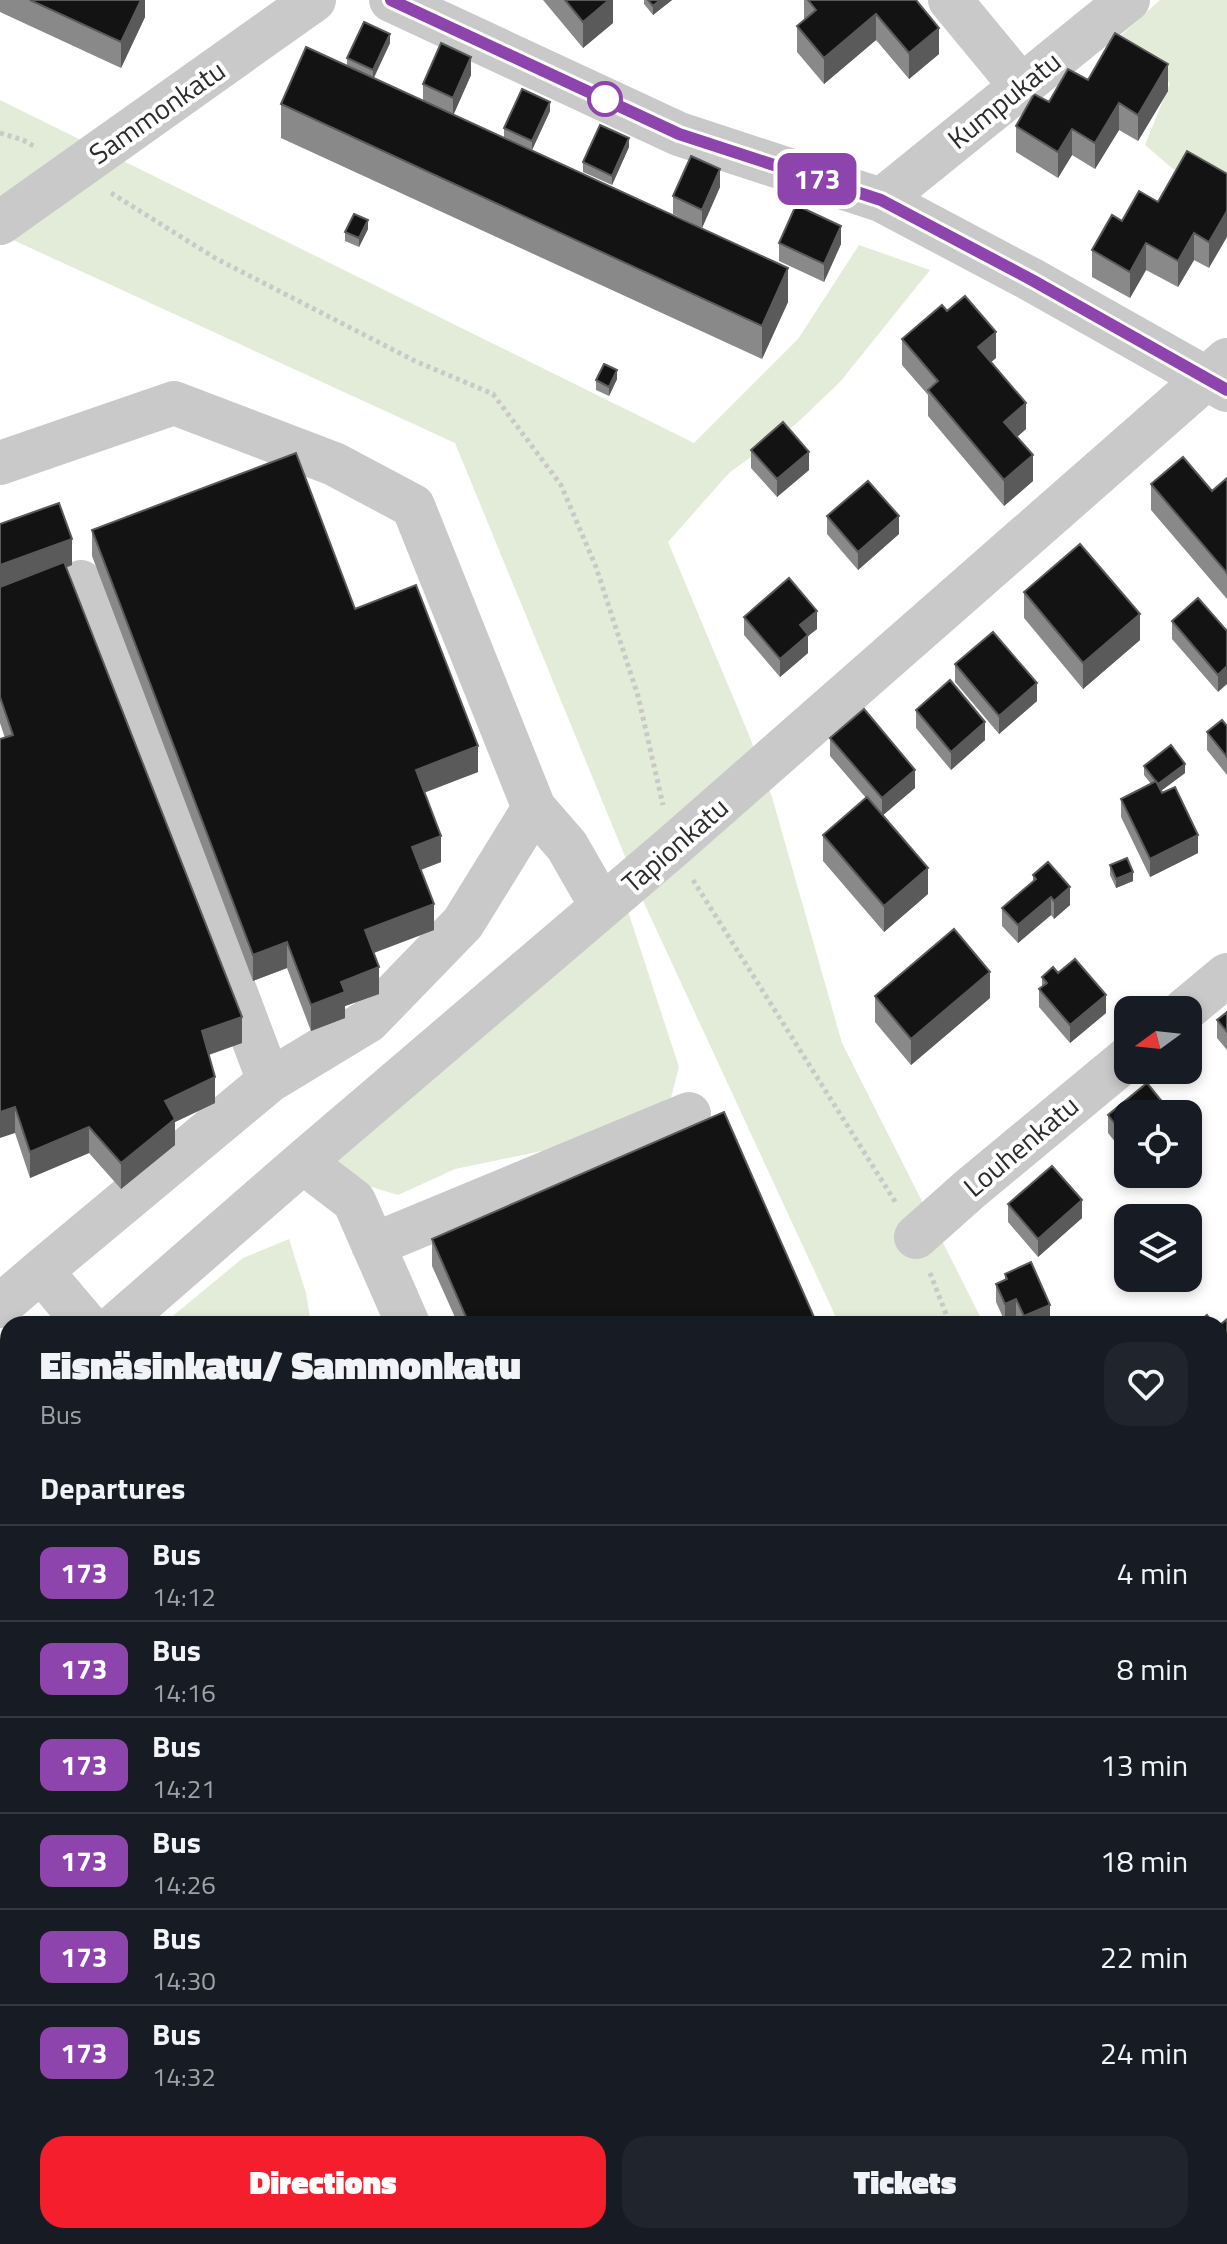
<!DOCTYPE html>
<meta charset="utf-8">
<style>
:root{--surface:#171b24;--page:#20242c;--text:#f1f3f6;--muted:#9ea1a6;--line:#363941;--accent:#f41e2d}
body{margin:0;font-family:"Titillium Web",sans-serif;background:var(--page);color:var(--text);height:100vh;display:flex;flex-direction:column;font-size:30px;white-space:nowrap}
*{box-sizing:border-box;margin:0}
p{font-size:26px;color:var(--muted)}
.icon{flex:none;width:44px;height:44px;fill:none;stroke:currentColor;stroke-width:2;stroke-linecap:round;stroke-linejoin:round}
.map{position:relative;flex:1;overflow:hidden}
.side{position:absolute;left:0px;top:1316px;width:1228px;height:928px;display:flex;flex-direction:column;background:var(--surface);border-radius:24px 24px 0 0;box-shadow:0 4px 12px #0003}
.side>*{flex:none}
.badge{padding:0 16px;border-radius:12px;font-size:28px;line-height:52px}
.needle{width:52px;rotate:255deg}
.buttons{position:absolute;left:1114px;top:996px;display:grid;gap:16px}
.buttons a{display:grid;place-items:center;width:88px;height:88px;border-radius:16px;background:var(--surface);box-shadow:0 4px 12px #0003;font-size:40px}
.map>.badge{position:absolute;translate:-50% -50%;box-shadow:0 0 0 4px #fff}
h2{padding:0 40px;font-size:30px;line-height:72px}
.round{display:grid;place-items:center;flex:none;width:84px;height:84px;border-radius:24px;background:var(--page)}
.summary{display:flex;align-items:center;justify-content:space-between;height:136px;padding:0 40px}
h1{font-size:38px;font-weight:800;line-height:60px}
.primary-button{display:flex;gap:16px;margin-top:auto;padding:16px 40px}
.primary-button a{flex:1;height:92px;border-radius:24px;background:var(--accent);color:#fff;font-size:32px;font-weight:800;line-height:92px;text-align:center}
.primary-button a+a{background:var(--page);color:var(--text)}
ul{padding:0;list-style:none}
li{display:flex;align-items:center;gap:24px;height:96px;padding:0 40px;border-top:2px solid var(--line)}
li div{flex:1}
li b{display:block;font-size:30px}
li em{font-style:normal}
li .badge{min-width:88px;font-weight:700;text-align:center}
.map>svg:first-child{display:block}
</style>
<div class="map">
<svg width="1227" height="2244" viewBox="0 0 1227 2244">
<rect width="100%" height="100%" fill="#fff"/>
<path fill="#e3ecd8" d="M1160 0H1227V196L1173 169 1145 145 1170 83 1123 55 1115 41Z
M0 100 694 443 798 339 859 245 930 270 840 382 796 424 729 473 668 542 749 735 772 797 842 1043 984 1324H839L645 905 455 443 0 234Z
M624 899 679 1067 669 1105 590 1141 455 1169 398 1195 345 1179 331 1149Z
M289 1239 306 1293 311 1324H163L243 1258Z
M8 1452V1537L0 1544V1459Z
M1220 1805 1227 1820V2043L1220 2037Z
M1227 2089V2244H1028L1060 2236H1220V2093Z
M109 2236H336L341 2244H124Z
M879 2236H974L990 2244H868Z"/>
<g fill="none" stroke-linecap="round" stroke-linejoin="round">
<path stroke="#c9c9c9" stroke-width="5" stroke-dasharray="4 4" stroke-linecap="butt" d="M0 133 23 140 37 148
M111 193 215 258 415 361 493 394 561 485 596 567 638 696 663 805
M693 880 896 1203
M930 1273 950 1324
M1220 1879 1227 1883"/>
<path stroke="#c9c9c9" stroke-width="44" d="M391 0 679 134 881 200 1032 280 1227 390
M950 0 1021 86
M881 200 1128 0
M0 223 314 0
M0 463 174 403 334 464 413 506 534 808 463 923 368 1021 269 1081 41 1271 86 1324
M81 582 269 1081
M534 808 567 846 602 907
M1185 1010 1227 975
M303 1162 354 1201 408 1324
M916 1237 970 1189 1128 1058
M373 1245 689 1114
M0 1306 41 1271
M117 1324 303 1162 672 847 1227 360
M0 1427 8 1420
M1220 1458 1227 1452
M0 2235 30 2244
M527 2236 541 2244
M716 2244 718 2236"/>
</g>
<path fill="#898989" d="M0 0H145V17L121 68 0 12Z
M543 0H613V23L583 48Z
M644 0H672L653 15 644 4Z
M804 0H916L939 54 909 79 876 40 824 84 797 52V26L804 20Z
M390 43 374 78 423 101V84L471 75 453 115 788 302 762 359 281 138V104L347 66V58Z
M1088 80 1168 91 1138 141 1119 130 1095 169 1072 155 1058 178 1016 152V126L1049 102Z
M550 111 532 150 504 137V128Z
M629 147 612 185 583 172V162Z
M1227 174 1209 268 1194 260 1178 287 1146 270 1130 298 1092 277V250L1122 221 1158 202Z
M720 187 702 228 673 214V196Z
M368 229 359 247 345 241V232Z
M779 243 841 244 824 282 779 261Z
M947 311 996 358 991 362 1026 429 1017 437 1033 481 1004 506 928 416V395L902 365V339Z
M617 379 609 396 596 390V380Z
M751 450 809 470 777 497 751 468Z
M1227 478V599L1151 510V484L1212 491Z
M827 516 899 534 858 570 827 534Z
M0 524 72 565 66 568 242 1043 209 1055 215 1103 175 1122V1145L121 1189 89 1153 30 1178 15 1133 5 738 0 723Z
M92 530 355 609 478 772 424 792 441 862 421 870 434 930 374 953 379 994 345 1006V1018L311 1031 287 968 253 981 92 556Z
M1024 592 1140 640 1083 689 1024 618Z
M744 617 817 629 808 636V653L780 677 744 635Z
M1172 621 1227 631 1218 692 1172 639Z
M955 664 1037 701 999 734 955 682Z
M916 710 985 740 951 770 916 728Z
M1227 726V775L1207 750V732Z
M830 738 915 788 883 815 928 894 884 932 823 861V835L866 798 830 756Z
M1144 766 1185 773 1161 791 1198 853 1150 877 1121 817V799L1151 784 1144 775Z
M1110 865 1133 881 1116 888 1110 875Z
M1033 875 1070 905 1054 919 1051 915 1018 943 1002 926V908L1033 881Z
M1058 973 1106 1013 1070 1043 1039 1007V989L1042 987V977Z
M875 996 990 998 911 1065 875 1022Z
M1227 1012V1050L1217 1038V1020Z
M1128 1114V1158L1108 1133V1115Z
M1142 1174H1162L1150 1184Z
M1008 1204 1082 1218 1038 1257 1008 1222Z
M432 1239 817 1324H458L432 1266Z
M1005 1274 1050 1323 1047 1324H1019L1016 1317 1005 1322 996 1302V1284L1005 1280Z
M1227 1319 1221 1406 1220 1404V1325Z
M1227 1693V1754L1220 1746V1698Z"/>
<path fill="#5a5a5a" d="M141 0H145V17L121 68V42Z
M609 0H613V23L583 48V22Z
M660 0H672L653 15V6Z
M876 14V40L824 84V58Z
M939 28V54L909 79V53Z
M390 34V43L373 79V70Z
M471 57V75L453 116V98Z
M1168 64V91L1138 141V115Z
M550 102V111L532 150V141Z
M1119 103V130L1095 169V143Z
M1072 129V155L1058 178V152Z
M629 138V147L612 185V176Z
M720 169V187L702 228V210Z
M1227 211V237L1209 268V242Z
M368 220V229L359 247V238Z
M841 226V244L824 282V264Z
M1194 233V260L1178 287V261Z
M1146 243V270L1130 298V272Z
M788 268V302L762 359V326Z
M996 332V358L978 373V347Z
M617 370V379L609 396V387Z
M1026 403V429L1004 448V422Z
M809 452V470L777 497V479Z
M1033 455V481L1004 506V480Z
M899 516V534L858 570V552Z
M72 539V565L0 591V565Z
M817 611V629L808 636V653L780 677V659L800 625Z
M1140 614V640L1083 689V663Z
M1227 666V684L1218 692V675Z
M1037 683V701L999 734V716Z
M985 722V740L951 770V752Z
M478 746V772L416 796V770Z
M1185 764V773L1158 793V784Z
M915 770V788L882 816V798Z
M1198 835V853L1150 877V859Z
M441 836V862L412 873V847Z
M928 868V894L884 932V906Z
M1133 872V881L1116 888V879Z
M1070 887V905L1054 919V901Z
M1051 897V915L1018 943V925Z
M434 904V930L365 956V930Z
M287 942V968L253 981V955Z
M379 967V994L345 1006V1018L311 1031V1005L341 982Z
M990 972V998L911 1065V1039Z
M1106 995V1013L1070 1043V1025Z
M242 1017V1043L202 1057V1031Z
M215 1077V1103L175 1122V1145L121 1189V1163L165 1101Z
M15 1107V1133L0 1138V1112Z
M89 1127V1153L30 1178V1152Z
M1150 1174H1162L1150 1184Z
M1082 1200V1218L1038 1257V1239Z
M1016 1299V1317L1005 1322V1304Z
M1050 1305V1323L1047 1324H1024V1316Z
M1227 1383V1401L1221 1406V1388Z
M1221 1566V1584L1220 1585V1567Z"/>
<path fill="#131313" stroke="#5a5a5a" stroke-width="2" d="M30 0H141L121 42Z
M565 0H609L583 22Z
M648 0H660L653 6Z
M808 0H916L939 28 909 53 876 14 824 58 797 26 816 10Z
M364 22 390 34 373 70 347 58Z
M1115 33 1168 64 1138 115 1119 103 1095 143 1072 129 1058 152 1016 126 1034 94 1049 102 1068 69 1088 80Z
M441 43 471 57 453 98 423 84Z
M306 47 788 268 762 326 281 104Z
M522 89 550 102 532 141 504 128Z
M600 125 629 138 612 176 583 162Z
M1187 151 1227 174V211L1209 242 1194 233 1178 261 1146 243 1130 272 1092 250 1112 215 1122 221 1139 191 1158 202Z
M691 156 720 169 702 210 673 196Z
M796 205 841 226 824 264 779 243Z
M354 214 368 220 359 238 345 232Z
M965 296 996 332 978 347 1026 403 1004 422 1033 455 1004 480 928 390 938 381 902 339 942 305 947 311Z
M604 364 617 370 609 387 596 380Z
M783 422 809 452 777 479 751 450Z
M296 453 355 609 416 585 478 746 416 770 441 836 412 847 434 904 365 930 379 967 341 982 345 992 311 1005 287 942 253 955 92 530Z
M1183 457 1212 491 1227 478V573L1151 484Z
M868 481 899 516 858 552 827 516Z
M59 503 72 539 0 565V524Z
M1080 544 1140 614 1083 663 1024 592Z
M64 562 242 1017 202 1031 215 1077 165 1101 175 1119 121 1163 89 1127 30 1152 15 1107 0 1112V739L13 735 0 697V587Z
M789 578 817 611 800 625 808 635 780 659 744 617Z
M1198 598 1227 631V666L1218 675 1172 621Z
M993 632 1037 683 999 716 955 664Z
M950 680 985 722 951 752 916 710Z
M864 709 915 770 882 798 830 738Z
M1222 720 1227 726V757L1207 732Z
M1171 745 1185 764 1158 784 1144 766Z
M1156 781 1162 793 1175 787 1198 835 1150 859 1121 799Z
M867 797 928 868 884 906 823 835Z
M1127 858 1133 872 1116 879 1110 865Z
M1048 862 1070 887 1054 901 1051 897 1018 925 1002 908 1036 879 1033 875Z
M954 929 990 972 911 1039 875 996Z
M1075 959 1106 995 1070 1025 1039 989 1047 983 1042 977 1053 967 1058 973Z
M1227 1012V1032L1217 1020Z
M1147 1083 1172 1114H1128V1140L1108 1115Z
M724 1112 817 1324H469L432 1239Z
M1052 1166 1082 1200 1038 1239 1008 1204Z
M1031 1262 1050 1305 1024 1316 1016 1299 1005 1304 996 1284 1007 1279 1005 1274Z
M1207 1315 1214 1324H1196Z
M1227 1319V1383L1221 1388 1220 1386V1325Z
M1227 1693V1728L1220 1720V1698Z"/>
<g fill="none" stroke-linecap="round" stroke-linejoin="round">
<g stroke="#fff" stroke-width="18">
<path id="line" d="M391 0 679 134 881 200 1032 280 1227 390"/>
</g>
<use href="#line" stroke="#8e44ad" stroke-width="12"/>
</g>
<circle fill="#fff" stroke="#8e44ad" stroke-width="4" cx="605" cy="99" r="16"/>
<g text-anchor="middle" stroke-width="8" stroke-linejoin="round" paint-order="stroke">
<g font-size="28" fill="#2c2c2c" stroke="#fff">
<text transform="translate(1004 100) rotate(-39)" y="10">Kumpukatu</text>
<text transform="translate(157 112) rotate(-35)" y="10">Sammonkatu</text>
<text transform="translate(675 845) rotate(-41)" y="10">Tapionkatu</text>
<text transform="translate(1021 1146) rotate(-40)" y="10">Louhenkatu</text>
</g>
</g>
</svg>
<div class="buttons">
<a><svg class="needle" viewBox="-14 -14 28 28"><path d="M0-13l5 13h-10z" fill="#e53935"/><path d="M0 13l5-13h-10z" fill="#9ea1a6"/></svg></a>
<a><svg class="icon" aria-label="locate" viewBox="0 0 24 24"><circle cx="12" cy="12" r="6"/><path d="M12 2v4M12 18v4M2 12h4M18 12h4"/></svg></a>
<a><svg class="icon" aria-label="layers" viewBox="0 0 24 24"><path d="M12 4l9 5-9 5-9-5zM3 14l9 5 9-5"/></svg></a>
</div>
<b class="badge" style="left:817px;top:179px;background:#8e44ad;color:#fff">173</b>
<section class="side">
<div class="summary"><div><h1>Eisnäsinkatu/ Sammonkatu</h1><p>Bus</p></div><a class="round"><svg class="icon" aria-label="heart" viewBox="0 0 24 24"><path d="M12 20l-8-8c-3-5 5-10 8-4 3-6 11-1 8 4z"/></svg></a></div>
<h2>Departures</h2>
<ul>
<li><span class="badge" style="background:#8e44ad;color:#fff">173</span><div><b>Bus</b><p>14:12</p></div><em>4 min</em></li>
<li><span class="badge" style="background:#8e44ad;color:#fff">173</span><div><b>Bus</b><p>14:16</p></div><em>8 min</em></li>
<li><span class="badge" style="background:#8e44ad;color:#fff">173</span><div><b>Bus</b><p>14:21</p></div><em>13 min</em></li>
<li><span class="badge" style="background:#8e44ad;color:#fff">173</span><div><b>Bus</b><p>14:26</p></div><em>18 min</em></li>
<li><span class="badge" style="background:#8e44ad;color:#fff">173</span><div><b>Bus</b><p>14:30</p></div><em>22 min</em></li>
<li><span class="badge" style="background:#8e44ad;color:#fff">173</span><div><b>Bus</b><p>14:32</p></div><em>24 min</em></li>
</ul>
<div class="primary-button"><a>Directions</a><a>Tickets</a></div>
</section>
</div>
